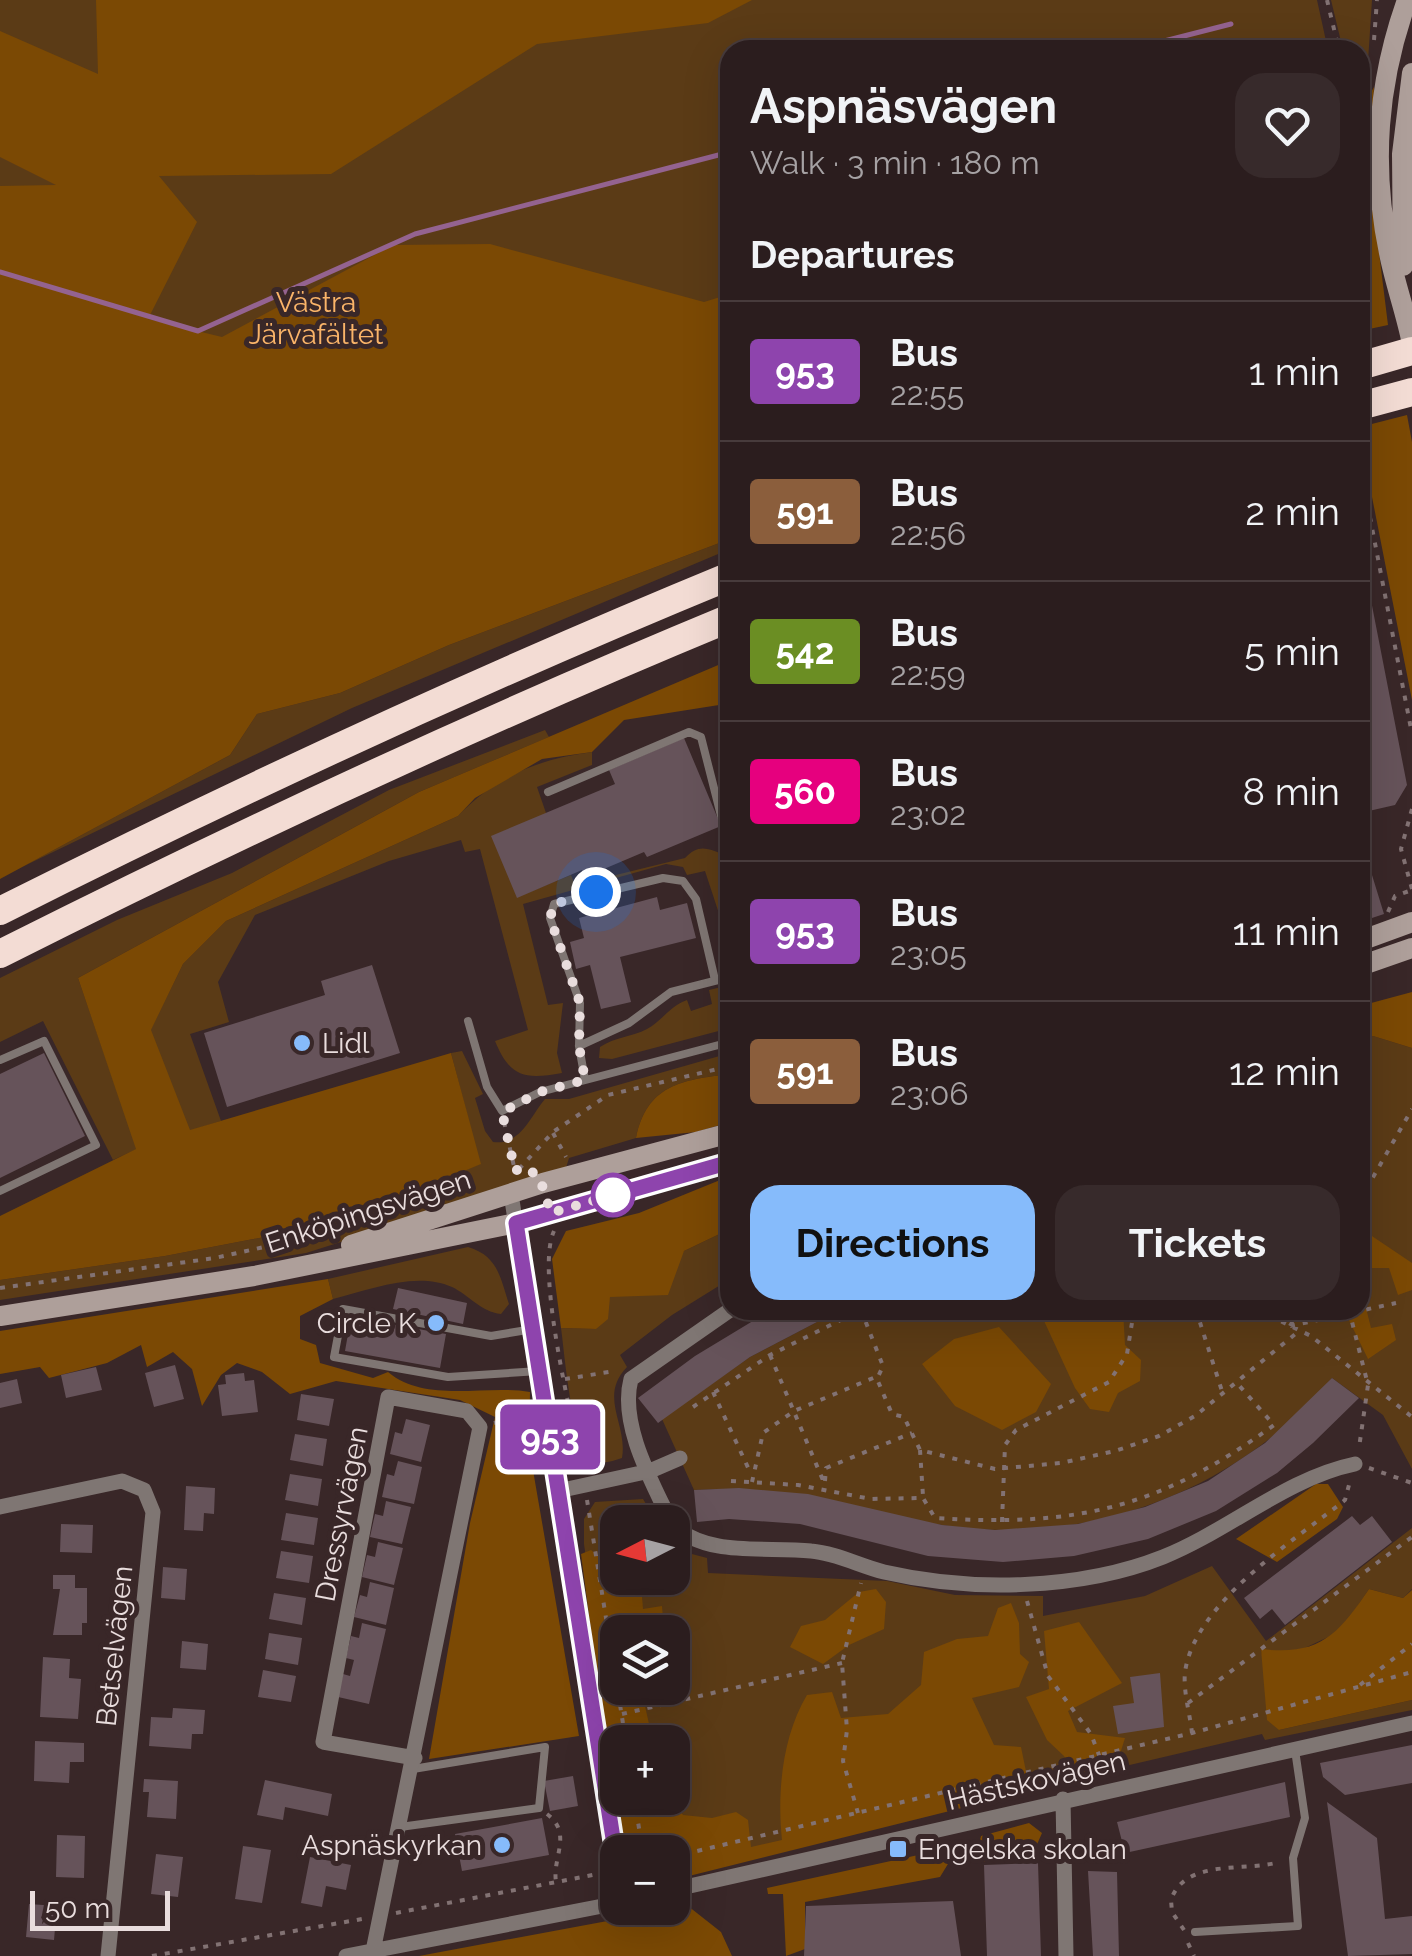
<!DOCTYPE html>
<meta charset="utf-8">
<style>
:root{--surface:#2b1d1e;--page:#372a2b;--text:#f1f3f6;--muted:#a6a2a4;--line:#473b3c;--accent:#86bbfb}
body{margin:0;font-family:Raleway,sans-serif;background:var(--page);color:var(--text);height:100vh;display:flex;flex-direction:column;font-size:38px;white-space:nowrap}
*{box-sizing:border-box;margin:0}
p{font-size:32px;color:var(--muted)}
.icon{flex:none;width:55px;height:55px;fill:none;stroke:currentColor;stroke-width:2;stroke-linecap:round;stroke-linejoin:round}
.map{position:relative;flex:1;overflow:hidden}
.side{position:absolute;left:720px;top:40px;width:650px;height:1280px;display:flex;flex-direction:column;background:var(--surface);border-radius:30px;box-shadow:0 10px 40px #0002,0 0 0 2px var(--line)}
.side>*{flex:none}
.badge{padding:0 20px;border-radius:8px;font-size:35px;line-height:65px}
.needle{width:65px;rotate:264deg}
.controls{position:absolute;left:600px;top:1505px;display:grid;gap:20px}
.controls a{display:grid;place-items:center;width:90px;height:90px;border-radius:20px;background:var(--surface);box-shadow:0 10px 40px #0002,0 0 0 2px var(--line);font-size:50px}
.scale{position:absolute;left:30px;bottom:25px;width:140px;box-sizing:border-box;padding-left:10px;border:5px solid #e9dddd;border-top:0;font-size:28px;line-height:35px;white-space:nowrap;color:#e9dddd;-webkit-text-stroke:8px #392728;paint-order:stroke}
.you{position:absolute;width:50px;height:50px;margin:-25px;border:8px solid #fff;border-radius:50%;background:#1a73e8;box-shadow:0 0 0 15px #1a73e833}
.map>.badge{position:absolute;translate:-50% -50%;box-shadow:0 0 0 5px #fff}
h2{padding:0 30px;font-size:38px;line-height:90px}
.round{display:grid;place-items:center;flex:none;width:105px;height:105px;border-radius:30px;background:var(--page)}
.head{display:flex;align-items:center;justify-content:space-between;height:170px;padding:0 30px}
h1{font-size:48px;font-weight:700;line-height:75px}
.button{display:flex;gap:20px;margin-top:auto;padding:20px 30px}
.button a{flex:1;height:115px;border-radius:30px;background:var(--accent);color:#111;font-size:40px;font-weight:700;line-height:115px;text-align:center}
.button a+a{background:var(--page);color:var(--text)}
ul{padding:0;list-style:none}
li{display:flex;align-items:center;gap:30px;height:140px;padding:0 30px;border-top:2px solid var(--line)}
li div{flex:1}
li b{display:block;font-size:38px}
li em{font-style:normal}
li .badge{min-width:110px;font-weight:700;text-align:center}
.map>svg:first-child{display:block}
</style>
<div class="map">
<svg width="1412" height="1956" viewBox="0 0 1412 1956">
<rect width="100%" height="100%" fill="#392728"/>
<path fill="#5b3b16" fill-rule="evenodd" d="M0 0H1317L1328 50H730V498L0 827Z
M1331 0H1372L1367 77 1360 91V50H1343Z
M730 539V549L352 708 22 867 230 755 257 714 340 693 449 645Z
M545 730 549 737 419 792 78 978 137 1149 113 1160 43 1021 0 1042V978L117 920 232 873 389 790Z
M592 752V765L537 787 546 813 517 897 571 875 575 885 685 858C697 845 706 847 722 854L730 886V947L705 871 687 875 683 867 666 864 523 904 548 1005 563 1003 557 1053 562 1073C524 1080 510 1077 495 1041L528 1030 480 849 465 852 461 840 389 861 255 915 218 982 229 1022 190 1034 221 1121 189 1131 150 1031 183 964 226 921 458 816C496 776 539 759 592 752Z
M730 985V1028L612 1059 599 1058 600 1047C615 1037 632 1037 647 1029 662 1021 671 1005 687 1000L691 1011 712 1004 709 990Z
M1373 1036 1412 1048V1469L1383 1415 1332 1378C1239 1490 1087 1548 942 1525 853 1511 788 1484 694 1490L662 1419 750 1357 840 1310H1360V1043Z
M462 1051 483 1094 475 1098 485 1131 493 1142C520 1146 530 1117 545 1099H569L730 1053V1074C681 1080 647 1085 636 1138L569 1158 565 1171 306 1253 0 1300V1280L165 1256 342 1222 480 1164 451 1053Z
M730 1229V1279L672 1315 620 1355 627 1367C598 1397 628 1424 622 1458 612 1461 601 1466 592 1459 571 1442 565 1356 561 1328L596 1329 610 1297 684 1251Z
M468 1247C498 1256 500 1277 509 1304L501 1314C481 1312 469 1295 452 1287 415 1271 370 1290 333 1299L328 1279Z
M643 1499 657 1522H618V1578H672L673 1549 707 1558 708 1573 887 1581 955 1595 1043 1596V1616L1145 1596 1212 1566 1266 1641 1412 1528V1589L1403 1598 1369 1589 1341 1631 1294 1653 1261 1650 1279 1730 1412 1700V1710L1265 1740 1262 1734 673 1872 672 1852 620 1798H672V1742H618L617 1779 584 1544V1519L595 1502ZM618 1632H672V1688H618Z"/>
<path fill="#7b4904" d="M96 0H752L708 23 537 44 331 174 159 176 197 222 148 319 222 337 393 245 490 244 704 302 730 294V539L449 645 340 693 257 714 230 755 0 879V186L56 185 0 157V31L98 74Z
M1374 87 1370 180 1388 325 1360 331V112Z
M1407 415 1412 442V700L1360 436V427Z
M730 660V743L719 705 624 720 592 752 542 759 475 798 458 816 226 921 183 964 151 1030 190 1130 451 1053 481 1164 343 1222 165 1256 0 1280V1216L136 1149 78 978 419 792Z
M1412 992V1048L1373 1036 1360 1043V1006Z
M730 1074V1122L696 1132 636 1138C647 1085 681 1080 730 1074Z
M730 1176V1229L684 1251 668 1295 610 1297 608 1319 596 1329 561 1328 552 1259 566 1231 639 1213Z
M1360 1228 1412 1263V1290L1398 1295 1389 1268H1369L1360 1278Z
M328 1279 333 1299 300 1316V1339L316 1345 320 1363 373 1378 388 1372C426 1404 486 1384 530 1392L529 1447 579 1736 429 1759 470 1523 495 1417 460 1400 336 1381 290 1394 262 1372 237 1363 221 1375 202 1406 192 1369 173 1352 147 1367 141 1345 107 1363 49 1378 40 1367 0 1374V1331Z
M1360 1284 1371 1328 1392 1324 1396 1340 1368 1359 1344 1310H1360Z
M1039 1310H1123L1125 1345 1141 1360 1140 1381 1118 1393 1109 1412 1090 1409 1075 1388Z
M999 1327 1051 1384 1036 1412 1002 1430 955 1406 922 1364 954 1339Z
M1316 1484H1328L1343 1507 1337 1519 1277 1562 1236 1539Z
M591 1550 598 1556 602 1581 628 1578 641 1584 643 1609 662 1606 664 1632H618L617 1639 610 1640 617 1661 618 1688H641L653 1742H618V1798H672L683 1815 712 1818 736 1812 748 1820 751 1847 782 1840C777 1793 782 1737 807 1695L832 1692 841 1718 888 1714 921 1685 924 1652 957 1639 988 1636 998 1608 1011 1603 1019 1623 1020 1654 1029 1662 1019 1687 972 1698 994 1745 1021 1747 1030 1791 673 1880 672 1852H620L581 1554Z
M876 1589 886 1602 884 1629 849 1645 823 1664 790 1647 801 1626 825 1620 859 1592Z
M1369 1589 1403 1598 1412 1590V1700L1279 1730 1267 1720 1261 1649C1319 1656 1338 1635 1369 1589Z
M1079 1622 1122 1683 1068 1711 1077 1732 1125 1738 1120 1754 1095 1762 1092 1778 1079 1782 1064 1756 1047 1740 1026 1697 1049 1689 1044 1631Z
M1029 1823 1042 1833 1035 1849 984 1862 977 1851 981 1836Z
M932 1852 951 1859 940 1877 805 1902V1949L786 1956 783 1894H768L767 1888Z
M688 1906 721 1932 732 1956H419Z"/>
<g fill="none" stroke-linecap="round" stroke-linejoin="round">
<path stroke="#946390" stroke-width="5" d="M1129 50 1231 24
M0 272 198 331 415 234 730 152"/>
</g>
<path fill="#66535a" d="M1360 544 1407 785 1395 805 1360 813Z
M684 738 721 826 647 857 644 852 585 877 582 870 517 898 491 836 615 784 609 770Z
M1368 862 1384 914 1360 922V865Z
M657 897 660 910 687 903 696 938 620 957 631 1002 601 1009 590 965 576 969 570 942 584 938 579 918Z
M372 965 400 1053 227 1107 204 1033 325 995 321 981Z
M44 1053 85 1136 0 1178V1074Z
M398 1288 467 1303 463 1324 393 1309Z
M771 1310H840L750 1357 658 1423 638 1398 695 1356Z
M351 1317 446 1334 440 1368 345 1351Z
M175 1365 184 1399 154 1407 145 1373Z
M96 1367 102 1390 66 1398 61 1375Z
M244 1373 245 1381 254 1380 258 1412 222 1416 218 1385 226 1384 225 1375Z
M1332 1378 1359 1398 1313 1443 1277 1473 1216 1511 1148 1539 1074 1556 1003 1562 928 1556 800 1524 729 1519 697 1522 694 1490 739 1488 808 1494 942 1525 995 1530 1078 1524 1145 1507 1208 1481 1265 1443Z
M17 1379 22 1403 0 1408V1383Z
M301 1394 334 1399 329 1426 297 1420Z
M406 1419 430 1425 421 1462 390 1454 395 1432 402 1434Z
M295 1434 327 1439 323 1466 290 1460Z
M398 1461 422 1467 414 1504 382 1497 387 1474 394 1476Z
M290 1474 322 1479 318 1506 285 1500Z
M186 1486 215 1488 214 1514 204 1513 203 1531 184 1530Z
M386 1501 411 1507 402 1544 370 1537 375 1514 383 1516Z
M286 1513 318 1518 314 1545 281 1540Z
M1352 1516 1360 1525 1372 1516 1392 1542 1285 1625 1272 1609 1260 1619 1244 1598Z
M61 1524 93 1525 92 1553 60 1552Z
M378 1542 403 1548 394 1585 362 1577 367 1555 375 1557Z
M281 1551 313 1556 309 1583 276 1578Z
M163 1567 187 1569 185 1600 161 1598Z
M53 1575H75V1588H87V1623H82V1635H53L60 1589H53Z
M370 1582 394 1588 386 1625 354 1617 360 1595 367 1597Z
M274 1593 306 1598 302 1625 269 1619Z
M362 1623 386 1629 369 1704 338 1697 343 1674 350 1676 354 1660 346 1658 351 1636 359 1638Z
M269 1633 302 1638 298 1665 265 1659Z
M182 1641 208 1644 206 1670 180 1668Z
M43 1657 70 1659 69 1678 81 1679 78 1719 40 1717Z
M263 1670 296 1676 291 1702 258 1697Z
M1160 1673 1164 1727 1118 1734 1113 1706 1134 1703 1130 1677Z
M173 1708 205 1710 203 1734H192L191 1749 149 1746 151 1717 172 1718Z
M35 1741 84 1743V1762H70L69 1783 34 1781Z
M1412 1745V1783L1345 1795 1323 1777 1320 1763Z
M573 1776 578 1806 550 1811 544 1781Z
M144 1779 178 1781 176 1819 147 1817 149 1792H143Z
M265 1780 332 1794 328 1816 285 1807 283 1820 257 1815Z
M1285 1782 1290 1817 1125 1853 1117 1822Z
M1327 1802 1377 1838 1385 1919 1412 1916V1954L1348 1956Z
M542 1818 549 1855 462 1871 455 1834Z
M57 1835 85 1836 84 1878 56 1877Z
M243 1846 271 1850 262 1903 235 1899Z
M156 1854 183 1857 178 1897 151 1894Z
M310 1857 351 1865 346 1890 326 1886 322 1907 301 1903Z
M1038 1863 1041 1956H987L984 1865Z
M1088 1871 1117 1872 1119 1956H1093Z
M953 1901 961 1956H804L806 1906Z
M29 1904 57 1906 54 1940 26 1937Z"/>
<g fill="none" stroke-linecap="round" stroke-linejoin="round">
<path stroke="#827273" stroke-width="4" stroke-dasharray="5 8" stroke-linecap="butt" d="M1327 0 1339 50
M1374 40 1377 0
M1360 466 1412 734
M1412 809 1401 849 1412 889
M1388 912 1395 896 1412 890
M504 1122 515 1171
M553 1133 566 1157
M519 1169 553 1132 608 1095 730 1066
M1360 1200 1412 1109
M554 1231C535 1272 573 1420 582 1471
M0 1288 215 1258 340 1230
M861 1310 883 1366 877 1379 892 1414 904 1417 920 1450 995 1469 1061 1463 1115 1451 1159 1436 1195 1416 1299 1331
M1196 1310 1222 1391
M1258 1310 1311 1336 1412 1417
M1349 1310 1368 1385 1359 1448
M1290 1326 1396 1303
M1290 1326 1299 1310
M770 1355 825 1485
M565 1379 615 1371
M713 1392 751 1474
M693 1407 770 1355 861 1310
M494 1423 529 1414
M920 1450 923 1496
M1369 1468 1412 1483
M731 1481 798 1485 871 1499 923 1498 935 1518C1076 1527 1158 1509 1274 1425L1236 1382
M825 1481 826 1468 912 1433
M752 1482 763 1433 794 1411 878 1376
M587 1500 626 1742
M1002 1522 1005 1445 1016 1430 1109 1382 1127 1354 1134 1310
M1027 1601 1048 1676 1091 1734 1107 1776
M1360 1685 1412 1644
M1188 1703 1412 1537
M622 1714 842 1663
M1192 1733C1190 1714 1183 1691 1185 1672 1195 1602 1294 1541 1345 1500L1350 1481
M634 1798 643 1852
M858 1813 843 1761 847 1730 842 1663 861 1583
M547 1814C573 1834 552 1857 556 1882
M672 1857 1192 1733 1412 1672
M652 1908 653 1912
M396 1913 603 1873
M1184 1930 1172 1912 1171 1900C1185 1858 1246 1872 1279 1862
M1188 1943 1194 1956
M152 1956 362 1919"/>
<path stroke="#7f7673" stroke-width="8" d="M548 792 689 732 701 737 730 851
M468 1021 487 1087 502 1111 540 1092 730 1042
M579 1046 629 1023 671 992 730 977
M0 1060 44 1041 96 1145 0 1191
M585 1080 579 1046 580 1003 550 918 554 904 663 878 683 881 696 899 715 980
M533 1329 491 1336 343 1309 334 1357 448 1377 539 1371
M400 1827 539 1808 545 1747 413 1769
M1195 1932 1298 1926 1293 1858 1305 1818 1295 1750"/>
<path stroke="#7f7673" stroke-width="15" d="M511 1194 618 1870
M558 1491 650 1471 680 1458
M0 1507 122 1481 144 1490 153 1512 108 1956
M671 1522C652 1482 619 1424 631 1379L730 1310
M672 1524C707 1558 766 1546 811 1551 836 1553 860 1566 884 1572 971 1592 1080 1590 1163 1557 1228 1531 1287 1478 1355 1464
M1063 1799 1066 1956
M672 1890 1412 1723
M373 1951 480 1427 467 1411 388 1397 323 1742 415 1758
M346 1956 618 1903"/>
<path stroke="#ae9f9a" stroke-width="20" d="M1407 0C1377 84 1371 166 1389 253 1395 284 1406 313 1412 344
M1403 266 1402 154 1412 73
M1360 941 1412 922
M1360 966 1412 948
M351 1245 543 1183 730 1133
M0 1316 254 1276 516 1223 730 1162"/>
<path stroke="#f3dcd4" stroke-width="28" d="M1360 366 1412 351
M1360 406 1412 392
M0 911C240 790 482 678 730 576
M0 954C240 833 481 721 730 618"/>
</g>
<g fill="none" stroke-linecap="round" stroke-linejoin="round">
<g stroke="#fff" stroke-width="22">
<path id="line" d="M618 1870 516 1223 730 1162"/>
</g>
<use href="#line" stroke="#8e44ad" stroke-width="15"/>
<path stroke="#e9dddd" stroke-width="10" stroke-dasharray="0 18" d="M596 892 554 904 550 918 580 1003 579 1046 585 1080 540 1092 502 1112 515 1171 523 1167 539 1176 551 1213 613 1195"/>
</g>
<g fill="#86bbfb" stroke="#392728" stroke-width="4">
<circle cx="302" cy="1043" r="10"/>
<circle cx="436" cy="1323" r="10"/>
<circle cx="502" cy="1845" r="10"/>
<rect x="888" y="1839" width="20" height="20" rx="5"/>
</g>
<circle fill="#fff" stroke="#8e44ad" stroke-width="5" cx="613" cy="1195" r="20"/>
<g text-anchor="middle" stroke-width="10" stroke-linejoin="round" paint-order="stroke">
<g font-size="28" fill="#fab469" stroke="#392728">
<text x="316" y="312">Västra<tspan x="316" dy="32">Järvafältet</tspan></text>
</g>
<g font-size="28" fill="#e9dddd" stroke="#392728" text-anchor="start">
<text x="322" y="1053">Lidl</text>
<text x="416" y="1333" text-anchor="end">Circle K</text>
<text x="482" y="1855" text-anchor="end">Aspnäskyrkan</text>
<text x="918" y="1859">Engelska skolan</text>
</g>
<g font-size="28" fill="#e9dddd" stroke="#392728">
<text transform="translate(368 1211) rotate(-18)" y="10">Enköpingsvägen</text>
<text transform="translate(341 1514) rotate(-79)" y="10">Dressyrvägen</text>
<text transform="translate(114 1646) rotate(-84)" y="10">Betselvägen</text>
<text transform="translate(1036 1780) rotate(-13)" y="10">Hästskovägen</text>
</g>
</g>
</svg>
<div class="controls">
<a><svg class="needle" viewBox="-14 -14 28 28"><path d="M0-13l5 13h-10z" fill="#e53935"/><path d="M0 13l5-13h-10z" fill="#a6a2a4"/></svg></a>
<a><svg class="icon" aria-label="layers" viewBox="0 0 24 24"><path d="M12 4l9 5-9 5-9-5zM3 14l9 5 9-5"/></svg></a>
<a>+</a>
<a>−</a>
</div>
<div class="scale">50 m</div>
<div class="you" style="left:596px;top:892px"></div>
<b class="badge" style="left:550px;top:1437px;background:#8e44ad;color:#fff">953</b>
<section class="side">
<div class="head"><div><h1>Aspnäsvägen</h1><p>Walk · 3 min · 180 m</p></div><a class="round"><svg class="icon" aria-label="heart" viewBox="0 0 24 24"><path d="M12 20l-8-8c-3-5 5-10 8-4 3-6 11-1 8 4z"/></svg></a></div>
<h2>Departures</h2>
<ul>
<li><span class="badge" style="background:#8e44ad;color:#fff">953</span><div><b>Bus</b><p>22:55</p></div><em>1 min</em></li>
<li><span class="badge" style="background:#8b5e3c;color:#fff">591</span><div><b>Bus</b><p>22:56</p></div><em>2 min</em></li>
<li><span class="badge" style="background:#6b8e23;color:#fff">542</span><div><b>Bus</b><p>22:59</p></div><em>5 min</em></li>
<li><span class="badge" style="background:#e6007e;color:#fff">560</span><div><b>Bus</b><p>23:02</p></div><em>8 min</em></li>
<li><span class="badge" style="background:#8e44ad;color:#fff">953</span><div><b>Bus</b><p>23:05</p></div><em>11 min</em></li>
<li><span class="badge" style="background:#8b5e3c;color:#fff">591</span><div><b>Bus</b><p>23:06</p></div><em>12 min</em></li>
</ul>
<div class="button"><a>Directions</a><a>Tickets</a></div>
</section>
</div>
